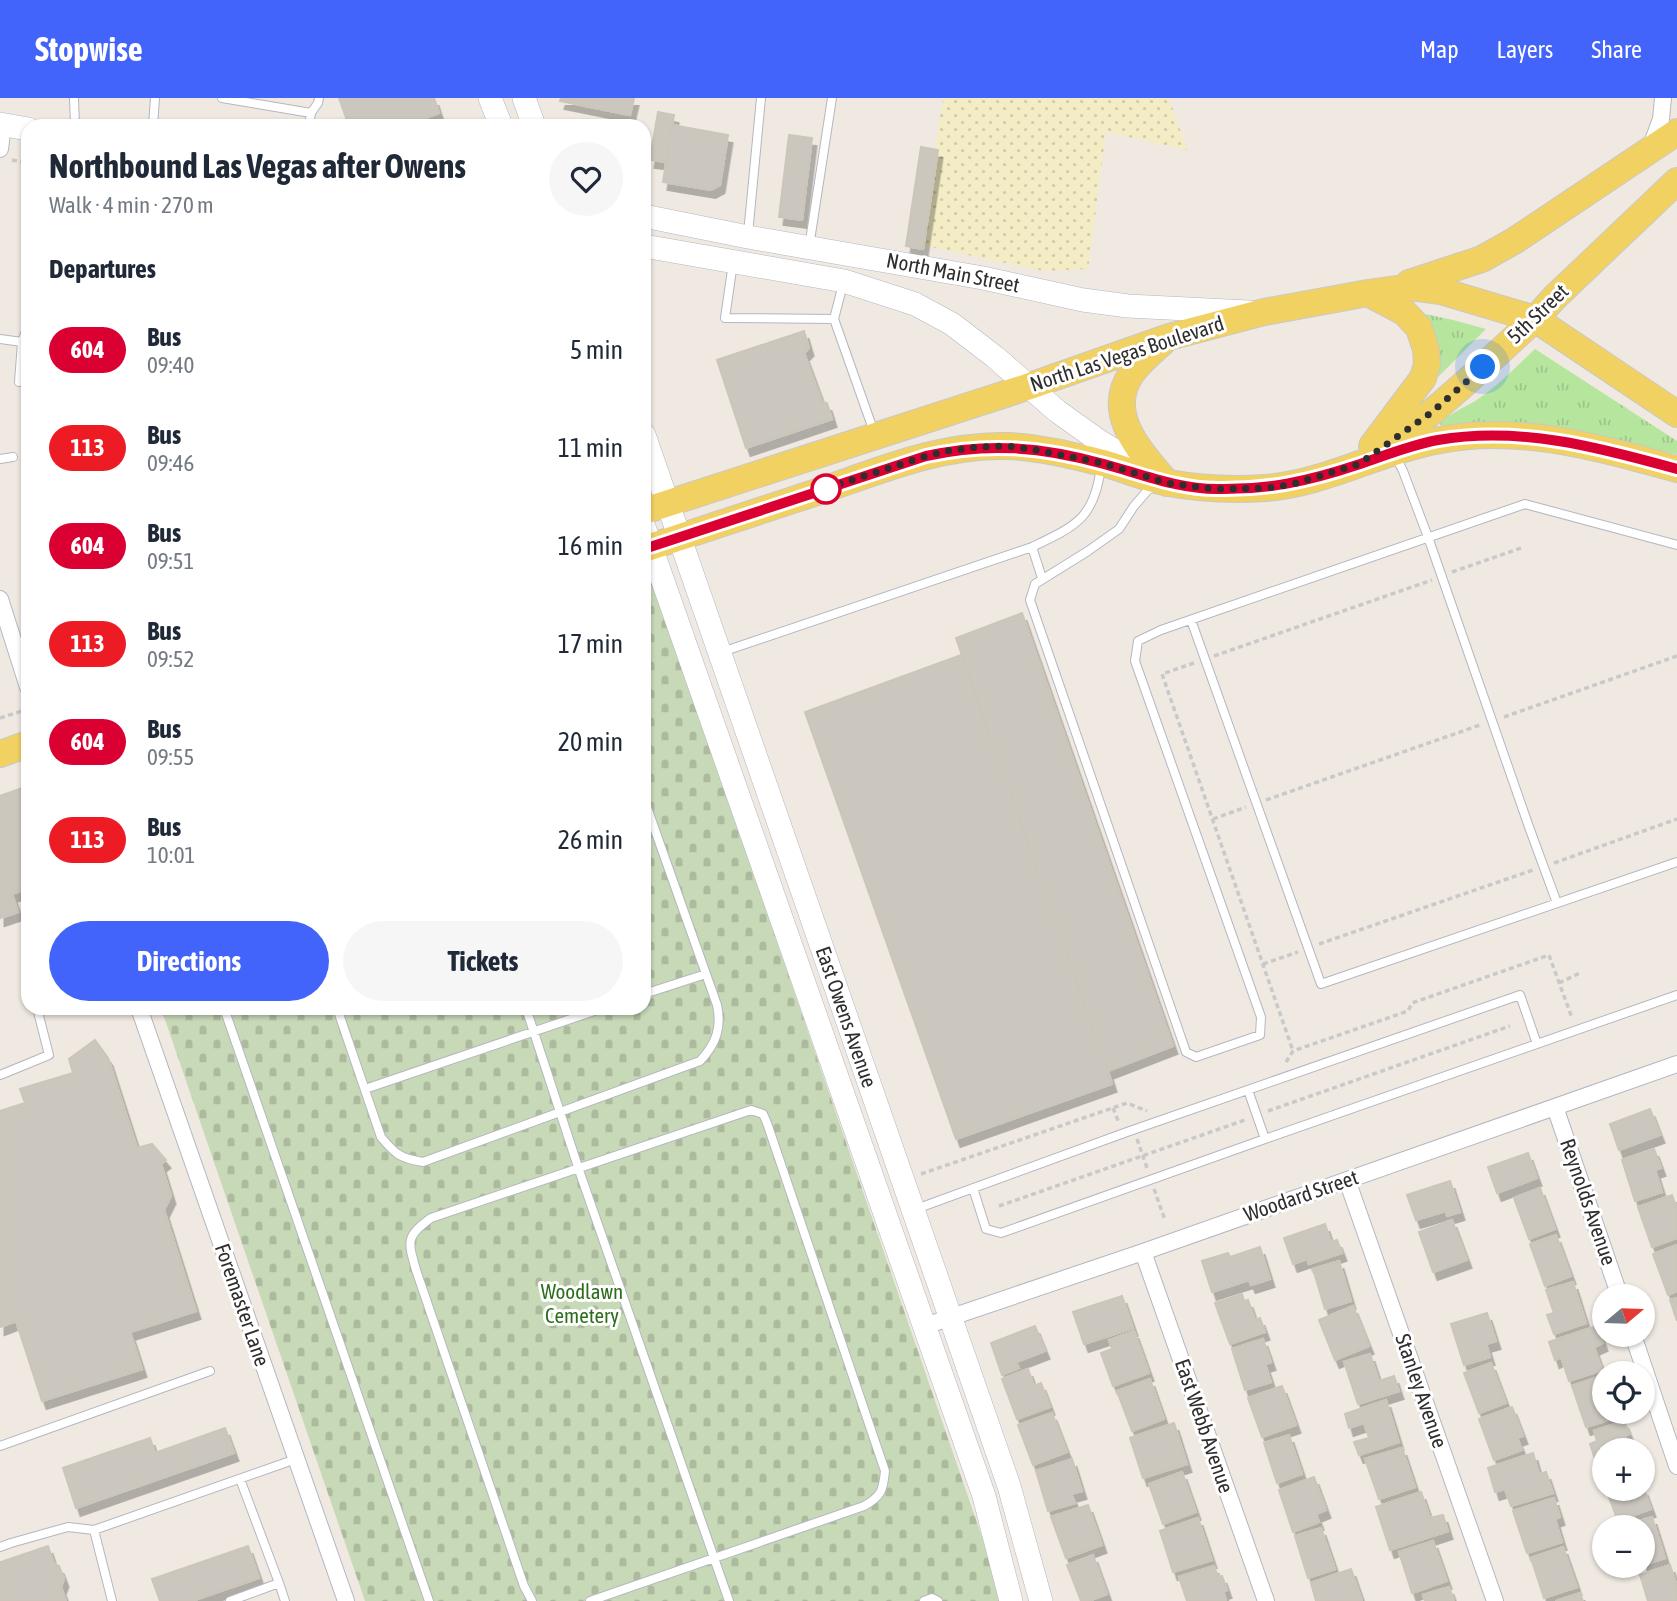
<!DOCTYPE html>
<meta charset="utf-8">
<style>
:root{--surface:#fff;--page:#f6f6f7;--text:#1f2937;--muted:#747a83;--accent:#4264fb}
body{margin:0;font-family:"Asap Condensed",sans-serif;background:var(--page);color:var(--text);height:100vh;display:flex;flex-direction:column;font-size:26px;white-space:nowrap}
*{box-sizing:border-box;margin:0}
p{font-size:23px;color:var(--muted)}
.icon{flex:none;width:38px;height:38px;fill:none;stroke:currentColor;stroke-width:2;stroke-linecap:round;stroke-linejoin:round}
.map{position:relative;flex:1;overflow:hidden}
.panel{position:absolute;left:21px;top:21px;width:630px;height:896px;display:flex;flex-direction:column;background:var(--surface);border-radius:21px;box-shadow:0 2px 5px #0004}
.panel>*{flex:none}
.badge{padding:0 14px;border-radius:23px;font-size:24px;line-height:46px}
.needle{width:46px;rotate:71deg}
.tools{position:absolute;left:1592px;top:1186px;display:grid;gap:14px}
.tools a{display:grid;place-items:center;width:63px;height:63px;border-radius:50%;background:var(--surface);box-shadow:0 2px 5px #0004;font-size:35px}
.you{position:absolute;width:35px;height:35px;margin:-18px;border:5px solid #fff;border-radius:50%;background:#1a73e8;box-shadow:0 0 0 10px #1a73e833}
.map>.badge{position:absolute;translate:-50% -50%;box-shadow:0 0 0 4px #fff}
h2{padding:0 28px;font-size:26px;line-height:63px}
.round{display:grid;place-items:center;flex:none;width:74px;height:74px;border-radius:37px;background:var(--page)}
.headline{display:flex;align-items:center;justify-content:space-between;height:119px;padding:0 28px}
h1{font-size:33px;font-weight:700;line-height:52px}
.button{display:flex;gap:14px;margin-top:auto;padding:14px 28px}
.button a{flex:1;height:80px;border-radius:42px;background:var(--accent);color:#fff;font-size:28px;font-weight:700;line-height:80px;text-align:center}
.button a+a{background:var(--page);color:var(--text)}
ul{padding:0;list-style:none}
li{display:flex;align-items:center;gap:21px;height:98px;padding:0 28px}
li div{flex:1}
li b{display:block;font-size:26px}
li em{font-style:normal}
li .badge{min-width:77px;font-weight:700;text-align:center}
header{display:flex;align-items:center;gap:42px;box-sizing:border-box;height:98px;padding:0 35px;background:var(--accent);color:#fff}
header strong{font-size:33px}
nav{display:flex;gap:38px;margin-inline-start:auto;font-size:24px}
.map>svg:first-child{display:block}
</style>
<header>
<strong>Stopwise</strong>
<nav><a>Map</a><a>Layers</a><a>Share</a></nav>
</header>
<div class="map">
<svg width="1677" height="1503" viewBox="0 0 1677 1503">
<defs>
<pattern id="grass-tufts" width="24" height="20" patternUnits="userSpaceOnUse" patternTransform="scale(1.75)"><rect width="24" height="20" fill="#b6e59e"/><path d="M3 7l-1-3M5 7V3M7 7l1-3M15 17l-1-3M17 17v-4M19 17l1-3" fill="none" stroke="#9dc588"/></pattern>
<pattern id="sand-dots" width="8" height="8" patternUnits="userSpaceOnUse" patternTransform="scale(1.75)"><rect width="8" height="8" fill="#f3ecc5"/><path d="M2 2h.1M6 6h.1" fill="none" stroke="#d1cbaa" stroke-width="1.8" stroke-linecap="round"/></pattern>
<pattern id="cemetery-stones" width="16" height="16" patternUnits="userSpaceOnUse" patternTransform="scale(1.75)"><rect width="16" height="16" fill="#c8d9b8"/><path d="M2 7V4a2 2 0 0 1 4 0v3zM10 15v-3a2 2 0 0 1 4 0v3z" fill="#acbb9e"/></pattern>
<filter id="shadow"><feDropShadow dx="4.5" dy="8" stdDeviation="0" flood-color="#0004"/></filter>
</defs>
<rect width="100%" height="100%" fill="#efe9e1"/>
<path fill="url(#grass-tufts)" d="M1425 216 1453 222 1486 231 1435 282 1431 235Z
M1535 251 1677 343V356L1596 340 1444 331 1440 326C1451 313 1468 309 1481 299 1501 285 1518 267 1535 251Z"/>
<path fill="url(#sand-dots)" d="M943 0H1169L1187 52 1106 34 1088 171 1043 173 921 147Z"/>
<path fill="url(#cemetery-stones)" d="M649 472 1004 1503H365L161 910H644V473Z"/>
<path fill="#cbc7bf" stroke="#cbc5ba" stroke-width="2" filter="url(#shadow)" d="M339 0H434L439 15 423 21 426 28H367L365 23 349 28Z
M561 0H634L630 17 560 3Z
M658 14 674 17 666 64 650 62Z
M672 27 728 37 720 87 711 92 663 84Z
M789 37 812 40 802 122 779 119Z
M921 49 938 52 923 151 906 148Z
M804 233 809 250 804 255 822 304 827 305 832 321 746 350 717 262Z
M1022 515 1173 948 1108 973 956 540Z
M961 557 1108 973 1112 986 956 1041 805 614Z
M28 688V790L12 796 18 814 0 820V698Z
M95 942 108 960 137 1050 152 1046 166 1062 161 1066 171 1098 164 1112 196 1213 130 1234 142 1271 42 1303 16 1223 0 1229V1013L25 1005 20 991 73 975 69 961Z
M1650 1011 1660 1037 1619 1052 1610 1026Z
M1654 1051 1661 1070 1655 1072 1662 1094 1635 1103 1622 1062Z
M1528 1055 1537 1080 1497 1095 1488 1069Z
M1450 1083 1460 1114 1447 1118 1446 1113 1416 1122 1407 1097Z
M1540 1090 1555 1131 1529 1141 1514 1100Z
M1672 1097 1677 1111V1140L1652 1149 1638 1109Z
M1452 1122 1467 1162 1433 1174 1419 1134Z
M1325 1126 1331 1144 1337 1142 1342 1155 1309 1166 1307 1161 1293 1166 1284 1140Z
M1556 1137 1571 1178 1545 1188 1530 1146Z
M1677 1147V1193L1668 1197 1653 1156Z
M1260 1149 1270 1181 1251 1187 1249 1182 1212 1194 1202 1163 1228 1155 1230 1159Z
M1339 1163 1351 1203 1325 1211 1313 1171Z
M1573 1184 1586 1225 1554 1236 1547 1217 1554 1215 1546 1192Z
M1242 1196 1244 1203 1248 1202 1255 1222 1260 1220 1265 1234 1230 1246 1215 1205Z
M1122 1198 1133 1230 1084 1246 1073 1214Z
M1677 1200V1223L1670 1202Z
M1353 1208 1369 1248 1335 1262 1319 1222Z
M1487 1215 1496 1243 1486 1246 1490 1259 1464 1267 1451 1226Z
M1035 1228 1045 1253 1016 1264 1019 1270 1002 1277 991 1245Z
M1597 1228 1603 1245 1594 1249 1602 1272 1569 1283 1561 1259 1555 1262 1549 1244Z
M1134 1233 1149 1275 1113 1288 1101 1255 1112 1251 1109 1242Z
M1263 1241 1271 1264 1265 1266 1271 1284 1245 1292 1232 1251Z
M1370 1256 1379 1283 1394 1278 1399 1293 1358 1306 1344 1264Z
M1491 1265 1506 1305 1479 1315 1464 1275Z
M1028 1271 1034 1288 1041 1285 1050 1309 1017 1321 1002 1281Z
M1605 1277V1314H1617L1618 1319 1586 1329 1572 1288Z
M1150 1281 1164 1321 1132 1333 1117 1293Z
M1282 1288 1296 1327 1262 1339 1248 1300Z
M1386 1302 1399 1344 1359 1357 1354 1344 1369 1340 1364 1325 1349 1330 1345 1316Z
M1512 1309 1523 1338 1517 1340 1522 1352 1494 1362 1479 1321Z
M1052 1315 1067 1354 1033 1367 1018 1327Z
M1624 1323 1629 1336 1625 1337 1630 1353H1605V1375L1600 1376 1590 1346 1597 1343 1594 1333Z
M1174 1325 1187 1366 1143 1380 1130 1340Z
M225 1330 234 1355 76 1410 63 1370 150 1340 155 1355Z
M1289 1337 1302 1376 1277 1385 1264 1345Z
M1402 1350 1415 1389 1379 1401 1365 1361Z
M1533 1355 1539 1376 1546 1374 1553 1395 1511 1408 1505 1391 1495 1394 1488 1370Z
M1072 1361 1082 1393 1071 1396 1075 1405 1048 1413 1036 1373Z
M1182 1374 1196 1414 1163 1426 1149 1386Z
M1314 1379 1326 1412 1316 1416 1319 1424 1293 1434 1279 1392Z
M1643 1389 1651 1411 1618 1423 1606 1391H1643Z
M1421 1394 1430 1420 1443 1417 1448 1433 1390 1452 1376 1409Z
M1554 1400 1560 1419 1555 1421 1562 1444 1527 1455 1513 1413Z
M1088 1407 1102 1447 1066 1460 1051 1419Z
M1652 1419 1665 1460 1643 1467V1430L1619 1429Z
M1198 1420 1212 1462 1173 1474 1160 1433Z
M1321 1430 1335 1471 1308 1480 1295 1438Z
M1433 1443 1447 1483 1412 1495 1399 1454Z
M48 1448 54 1466 59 1468 64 1481 61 1489 66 1503H0L1 1464Z
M248 1448 259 1480 192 1503H160L152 1481Z
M1563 1449 1577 1489 1544 1500 1531 1460Z
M1093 1457 1107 1496 1089 1503H1081L1067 1467Z
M1670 1467 1677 1489V1503H1648L1640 1477Z
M1214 1468 1218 1479 1222 1478 1227 1492 1223 1493 1226 1503H1187L1179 1479Z
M1351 1471 1362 1503H1316L1311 1485Z
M1449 1489 1454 1503H1425L1423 1497Z
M1580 1495 1583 1503H1556Z"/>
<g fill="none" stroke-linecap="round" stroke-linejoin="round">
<g stroke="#b4b7c1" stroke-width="10">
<path id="service" d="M74 0 75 28
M222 0 311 15 309 28
M311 15 318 5 319 0
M153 28 155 0
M748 136 761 0
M809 149 832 0
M733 165 725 220 834 221 843 186
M834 221 874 334
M0 241 22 244 28 228
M19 284 22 244
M1396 359 1403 373 1428 439 1529 729 1557 805
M0 361 13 359
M1155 389 1148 392 1134 408 1119 431 1088 453 1035 486 1030 502 1186 954 1196 959 1260 937 1261 919 1135 563 1138 543 1161 532 1525 406 1677 447
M1032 449 1042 480
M1191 522 1321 886 1677 764
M722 554 1032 449C1076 428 1095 420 1101 368
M644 896 706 876
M224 910 429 1503
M337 910 381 1039C396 1057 400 1060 423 1064L700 963C716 946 722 930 717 907L644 701
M526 910 580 1075 729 1503
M0 977 49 957 37 910
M365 991 603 910
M1248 992 1265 1041
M973 1090 986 1131 1001 1135 1265 1041 1677 897
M916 1111 1127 1034 1520 897 1537 946
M0 1348 210 1273
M0 1449 11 1445 68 1429 94 1432
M279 1485 285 1503
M112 1503 94 1432 296 1361
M230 1503 279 1485 240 1381
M532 1503 524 1488 416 1172C408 1143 405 1139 431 1120L751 1012 763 1016 767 1025 885 1373C883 1392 882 1398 864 1408L590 1503
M924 1503 932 1500 938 1503"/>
</g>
<g stroke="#b4b7c1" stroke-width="18">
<path id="minor" d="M0 51 3 27
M1650 51 1661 21 1663 0
M0 501 28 589
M139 910 346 1503
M1555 1009 1620 1199
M1347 1082 1495 1503
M1143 1154 1266 1503
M925 1228 1143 1154 1677 966
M1633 1237 1677 1368"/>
</g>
<g stroke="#b4b7c1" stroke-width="24">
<path id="secondary" d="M490 0 501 28
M524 0 534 28
M0 26 28 31
M644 118 748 139 983 180 1083 202 1128 208 1248 214
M644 148 844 183 915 206 952 226 995 259 1057 313 1099 343 1150 374
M644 337 1009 1388 1041 1503
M644 429 984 1398 1011 1503"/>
</g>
<g stroke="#c9c9c9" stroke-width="28">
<path id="primary" d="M1409 185 1482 161 1514 143 1677 34
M1368 195 1404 214 1419 230 1426 251 1427 266 1423 280 1372 348
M1163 244C1152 254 1140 264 1132 275 1103 316 1142 355 1167 385
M1380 351 1432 314 1463 287 1535 221 1555 199 1677 83
M644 413 1027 289 1169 239 1264 214 1368 195 1411 189 1441 193 1535 221 1677 316
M644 451C701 432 759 413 817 394 879 373 941 346 1008 348 1038 349 1074 358 1103 365 1125 371 1147 381 1169 385 1201 391 1233 392 1265 390 1324 386 1378 354 1435 343 1517 325 1599 350 1677 371
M0 656 28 646"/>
</g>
<path stroke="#c9c9c9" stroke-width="3.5" stroke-dasharray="5 3.5" stroke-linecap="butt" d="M12 62 28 65
M1452 474 1524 449
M1214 558 1432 482
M1194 565 1162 576 1293 953
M1504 619 1677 558
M0 620 28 611
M1266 702 1480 627
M1213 721 1246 709
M1554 765 1677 721
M1319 846 1533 772
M1263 866 1298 854
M1559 885 1582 874
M1286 964 1293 953 1408 913 1412 905 1549 857 1572 920
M1113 1010 1119 1025
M1268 1013 1510 928
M1137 1041 1147 1070
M921 1076 1127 1005 1147 1013
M1154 1091 1165 1122
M999 1108 1245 1022"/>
<use href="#service" stroke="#fff" stroke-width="8"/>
<use href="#minor" stroke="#fff" stroke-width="16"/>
<use href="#secondary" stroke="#fff" stroke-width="23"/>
<use href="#primary" stroke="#f2d163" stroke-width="26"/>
</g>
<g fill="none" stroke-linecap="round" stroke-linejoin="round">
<g stroke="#fff" stroke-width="16">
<path id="line" d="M644 451 926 358C989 344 1043 349 1104 366 1141 376 1178 391 1217 391 1268 392 1309 383 1357 367 1384 358 1410 347 1438 342 1520 328 1598 349 1677 371"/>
</g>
<use href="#line" stroke="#da0032" stroke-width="10"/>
<path stroke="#2e2e2e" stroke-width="7" stroke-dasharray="0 12.6" d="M826 391 821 392 926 358 947 353 978 349 1008 348 1036 352 1102 365 1167 385 1214 391 1267 390 1290 387 1359 366 1432 314 1483 269"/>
</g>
<circle fill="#fff" stroke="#da0032" stroke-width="3.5" cx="826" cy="391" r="14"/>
<g text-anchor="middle" stroke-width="6" stroke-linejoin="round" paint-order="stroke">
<g font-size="21" fill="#2e2e2e" stroke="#fff">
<text transform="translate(953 175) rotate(11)" y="7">North Main Street</text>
<text transform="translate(1538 216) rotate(-44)" y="7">5th Street</text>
<text transform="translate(1127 256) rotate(-18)" y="7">North Las Vegas Boulevard</text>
<text transform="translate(846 919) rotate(71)" y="7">East Owens Avenue</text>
<text transform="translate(1301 1098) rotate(-19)" y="7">Woodard Street</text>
<text transform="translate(1588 1104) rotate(71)" y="7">Reynolds Avenue</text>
<text transform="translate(242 1207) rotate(71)" y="7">Foremaster Lane</text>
<text transform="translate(1421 1293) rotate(71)" y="7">Stanley Avenue</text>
<text transform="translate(1204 1328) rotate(71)" y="7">East Webb Avenue</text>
</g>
<g font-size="21" fill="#2c6e1b" stroke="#fff">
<text x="582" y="1201">Woodlawn<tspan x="582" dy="24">Cemetery</tspan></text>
</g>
</g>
</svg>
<div class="tools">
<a><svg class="needle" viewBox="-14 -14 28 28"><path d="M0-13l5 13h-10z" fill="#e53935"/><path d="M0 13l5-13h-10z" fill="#747a83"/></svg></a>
<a><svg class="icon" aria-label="locate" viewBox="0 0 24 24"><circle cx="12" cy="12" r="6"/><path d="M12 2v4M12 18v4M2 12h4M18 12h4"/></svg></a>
<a>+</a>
<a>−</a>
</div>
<div class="you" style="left:1483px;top:269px"></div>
<section class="panel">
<div class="headline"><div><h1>Northbound Las Vegas after Owens</h1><p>Walk · 4 min · 270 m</p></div><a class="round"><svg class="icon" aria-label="heart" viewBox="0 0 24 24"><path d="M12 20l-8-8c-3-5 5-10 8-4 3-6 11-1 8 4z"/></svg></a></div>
<h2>Departures</h2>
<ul>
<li><span class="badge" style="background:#da0032;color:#fff">604</span><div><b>Bus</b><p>09:40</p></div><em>5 min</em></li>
<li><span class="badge" style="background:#ed1b24;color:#fff">113</span><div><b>Bus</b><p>09:46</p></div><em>11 min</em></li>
<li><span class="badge" style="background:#da0032;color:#fff">604</span><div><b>Bus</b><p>09:51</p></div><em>16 min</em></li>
<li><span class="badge" style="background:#ed1b24;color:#fff">113</span><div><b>Bus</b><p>09:52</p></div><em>17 min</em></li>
<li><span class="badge" style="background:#da0032;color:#fff">604</span><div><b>Bus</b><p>09:55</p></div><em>20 min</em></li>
<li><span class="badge" style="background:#ed1b24;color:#fff">113</span><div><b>Bus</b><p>10:01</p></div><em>26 min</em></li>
</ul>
<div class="button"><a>Directions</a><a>Tickets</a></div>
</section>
</div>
